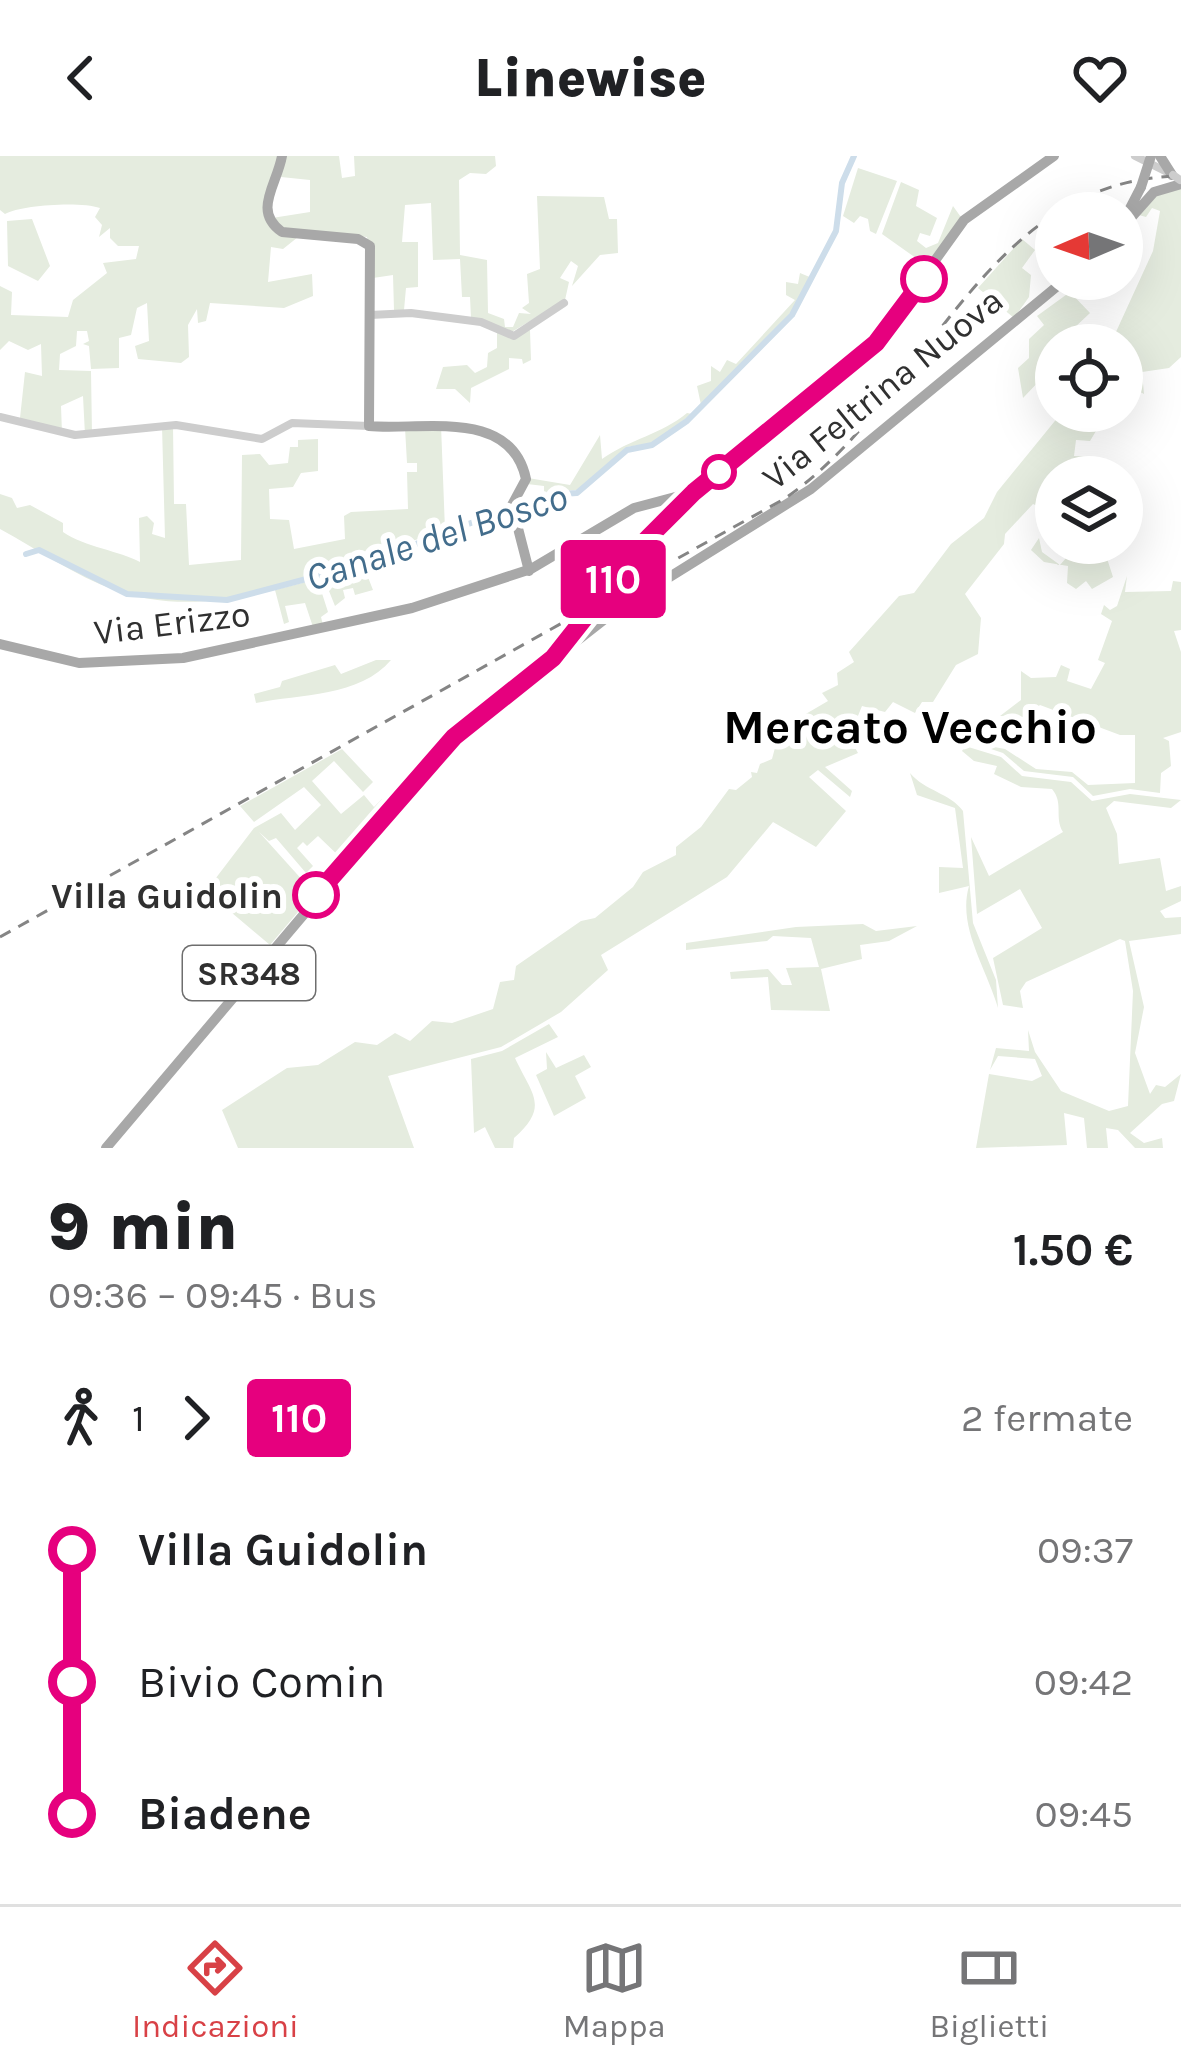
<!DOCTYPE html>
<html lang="it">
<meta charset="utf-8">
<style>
:root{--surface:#fff;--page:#f2f2f2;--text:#202124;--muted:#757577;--line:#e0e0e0;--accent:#d84146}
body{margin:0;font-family:Karla,sans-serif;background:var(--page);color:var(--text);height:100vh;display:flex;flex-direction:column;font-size:45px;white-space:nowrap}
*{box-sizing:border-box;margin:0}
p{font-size:39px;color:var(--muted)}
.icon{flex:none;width:66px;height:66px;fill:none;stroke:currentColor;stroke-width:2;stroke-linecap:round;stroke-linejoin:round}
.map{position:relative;height:992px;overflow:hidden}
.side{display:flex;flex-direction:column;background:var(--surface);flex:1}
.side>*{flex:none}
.badge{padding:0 24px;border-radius:9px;font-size:42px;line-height:78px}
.needle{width:78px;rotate:268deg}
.tools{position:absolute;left:1035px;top:36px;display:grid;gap:24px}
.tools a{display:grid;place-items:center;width:108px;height:108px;border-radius:50%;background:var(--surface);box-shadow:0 12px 48px #0002;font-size:60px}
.map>.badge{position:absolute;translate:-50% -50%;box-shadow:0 0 0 6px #fff}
.legs{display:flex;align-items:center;gap:18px;height:132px;padding:0 48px;font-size:39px}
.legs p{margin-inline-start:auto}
.overview{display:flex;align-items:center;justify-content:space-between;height:204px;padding:0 48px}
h1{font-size:66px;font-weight:800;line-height:90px}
ul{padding:0 48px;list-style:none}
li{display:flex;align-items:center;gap:42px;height:132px;font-size:45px}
li i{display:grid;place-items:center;width:18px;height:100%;margin:0 15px;background:currentColor}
li i::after{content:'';width:30px;height:30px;margin:-15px;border:9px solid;border-radius:50%;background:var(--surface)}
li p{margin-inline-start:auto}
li:first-child i{background:linear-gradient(#0000 50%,currentColor 0)}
li:last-child i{background:linear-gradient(currentColor 50%,#0000 0)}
header{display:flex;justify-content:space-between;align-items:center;height:156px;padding:0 48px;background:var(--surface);font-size:54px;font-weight:800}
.dock{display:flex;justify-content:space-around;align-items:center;height:168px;border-top:3px solid var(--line);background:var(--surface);font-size:33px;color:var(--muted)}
.dock a{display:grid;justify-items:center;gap:6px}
.dock .active{color:var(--accent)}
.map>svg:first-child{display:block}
</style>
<header><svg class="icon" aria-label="back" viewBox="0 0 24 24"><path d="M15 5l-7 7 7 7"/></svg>Linewise<svg class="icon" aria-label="heart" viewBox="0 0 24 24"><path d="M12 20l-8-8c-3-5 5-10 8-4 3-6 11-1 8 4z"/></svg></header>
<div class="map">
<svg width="1181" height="992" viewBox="0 0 1181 992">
<rect width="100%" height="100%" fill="#fff"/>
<path fill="#e5ecdf" d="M0 0H278L264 57 298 81 283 93 271 91 268 126 312 118 313 140 284 152 210 147 206 165 198 167 197 153 188 169 189 201 181 207 138 203 135 190 149 185 147 147 137 152 131 179 119 182V212L91 213 89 190 83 188 89 185 87 175H77L76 190 60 198 59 214 91 215 92 278 85 279 83 240 61 250 62 277 20 262 25 216 42 220 41 188 28 194 9 185 0 194V130L12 136 11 159 68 161 73 144 107 117 103 107 136 103 139 90H118L110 82V72L99 81 102 69 95 61 100 52C80 45 21 49 5 58L0 54Z
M283 0H339L342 22 355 20 354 0H495L496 10 486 18 470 17 459 24 460 99 487 104 488 157 504 163 505 171H513L519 157 531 158 522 152 529 147 527 118 540 113 537 40 604 41 609 63H617L618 97 600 99 572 130 578 110 571 105 560 122 569 126 565 144 510 177 471 162 470 141H462L460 103 433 104 431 47 405 49 402 86H418V131L406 132 404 154H394L393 119 373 122 367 81 286 73 272 62 310 56V24L281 21Z
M858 12 897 25 876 78 870 75 868 63 860 60 854 67 843 60Z
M901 26 919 34 916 50 937 62 930 80 920 77 917 85 926 92 938 87 953 50 963 64 930 112 882 78Z
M1181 29V201L1169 212 1142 216 1144 238 1131 231 1122 242V189H1110L1153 95 1160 55 1152 52 1146 61 1135 58 1143 46Z
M32 63 50 110 38 125 8 110 7 65Z
M1022 83 1035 94 1022 112 1031 119 1029 141 1014 162 978 132Z
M800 117 812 122 796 153 701 249 697 230 711 225V210L720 216 727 204 736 208 795 144 786 139V126L798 128Z
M1070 136 1090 157 1056 189 1044 220 1023 242 1018 212 1029 202V183L1044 169 1037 160Z
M530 174 531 204 523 208 522 203 509 202V213L471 232 470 247 455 233H436L443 211 467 209 475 217 487 211 488 197 497 192V175L513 182Z
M1063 255H1112L1107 270H1099L1090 285 1076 284 1074 300 1092 301 1095 321 1067 315 1056 321 1052 341 1042 352 1033 348 1005 378 1004 388 965 438 981 462 978 498 956 509 933 546H922L915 557 893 546 885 556 862 550 853 572 838 587 845 593 853 588 858 597 825 611 852 635 850 641 818 614 809 621 846 655 816 691 773 666 727 721 601 799 608 814 561 856 501 891 388 920 414 992H238L222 954 287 912 318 909 355 886 377 889 395 877 410 885 432 865 452 867 493 853 500 826 514 824 516 810 581 765 595 762 633 731 643 716 676 699V691L701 671 729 633 736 634 752 621 751 616 757 617 760 608 772 603 780 573 828 545 822 537 838 529 837 517 854 506 849 496 899 440 914 437 951 388 984 362 997 336Z
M687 257 692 258 652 287 627 291 578 334 544 336V330L527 328 528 322 570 329 600 279 602 303C630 283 662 278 687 257Z
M173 269 174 348H186L189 409 241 404 242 299 260 298 269 309 288 307 290 291H298V284L318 283V315L301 317 293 331 269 333 270 363 289 364 294 393 345 383 344 360 351 356 408 353 407 316H417V307H407L405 272 441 269 445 374C344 406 224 473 115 434 75 420 37 393 0 373V338L12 342 17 352 30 349 63 367V376C85 391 120 395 140 406L139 362 147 360 154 367 152 378 165 382 162 270Z
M1039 382 1042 396 1060 409 1079 387H1102L1113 421 1092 433 1086 425 1076 433 1067 427 1068 410 1044 406 1031 394Z
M364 411 373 434 355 439 353 432 343 434 345 442 335 450 327 430 320 431 328 456 321 461 323 469 313 471 305 447 285 450 289 466 284 468 275 434Z
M1127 420 1125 436 1171 435 1173 425 1181 426V474L1174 475 1181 496V576L1163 582 1169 585 1171 610 1161 617 1160 637 1130 633 1093 640 1073 621 1024 615 1003 597 973 587 1005 593 1036 613 1072 616 1088 629 1135 627V579H1120L1040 549 1025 561 1000 560 1021 544V515L1031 522 1056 521 1061 509 1070 513 1067 525 1091 533 1105 507 1098 504 1112 465 1101 458 1104 449 1110 454 1117 450Z
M376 504H391C360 541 300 538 256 547L254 538 280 531 282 525 335 509 341 518Z
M965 590 1001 601 1022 620 1071 626 1092 645 1130 638 1181 644 1171 652 1114 645 1106 652 1117 678 1119 708 1160 702 1166 735 1181 730V745L1160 755 1165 762 1181 761V778L1129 785 1144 851 1135 897 1150 938 1156 929 1165 931 1181 918 1174 945 1162 948 1130 977 1144 987 1162 982 1163 992H1135L1118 974 1106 972 1108 992H1087L1084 962 1064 957 1067 989 976 992 989 918 1032 925 1042 920 1035 903 998 900 990 914 996 892 1029 895 1028 874 1035 896 1061 935 1109 955 1128 950 1133 835 1125 785 1120 783 1026 826 1020 835 1023 852 1003 849 993 802 1042 772 1020 733 977 758 971 681 989 720 1063 676C1054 661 1064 647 1052 633L1021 631 994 618 997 610 974 605 962 595Z
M342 593 373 626 363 636 334 605 312 625 341 658 364 639 374 651 382 643 389 648 343 704 318 680 307 690 303 686 297 692 313 710 306 717 276 682 269 685 259 676 314 737 270 789 206 735 254 672 281 657 295 674 321 649 304 631 254 666 240 650Z
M910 617C925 635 950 637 963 655L973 767 996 824 998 852C987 813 957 771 969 730L939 737V711L963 712 955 652 917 639Z
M863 768 876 775 917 770 889 785 860 789 862 803 821 813 830 855 771 854 768 821 731 823 730 816 768 813 782 829H792L786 812 819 811 811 782 773 780 767 785 686 794V787L796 771Z
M549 868 558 881 515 902C532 939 550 950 514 982L513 992H495L485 971 474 977 471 903 502 895Z
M546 896 556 912 584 899 591 911 575 920 586 942 554 960 536 919 547 913Z"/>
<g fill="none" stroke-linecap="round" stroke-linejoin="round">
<path stroke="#cdddea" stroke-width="6" d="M26 398 39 394 127 438 227 444 363 408 492 359 520 356 546 339 577 337 627 294 652 289 687 265 792 159 836 75 842 27 854 0"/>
<path stroke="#cdcdcd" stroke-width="8" d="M1135 0 1171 18
M370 159 411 157 481 166 514 180 564 147
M0 261 75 279 176 269 262 283 292 267 369 270
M559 494 639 392 694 338"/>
<path stroke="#a8a8a8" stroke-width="10" d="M282 0C277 29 252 55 282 76L358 83 370 90 369 270C420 275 511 251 526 323L512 349 529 415
M1160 0 1172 19
M1126 60 1141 31
M1122 72 1154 36 1181 28
M0 488 79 507 183 502 412 452 531 413 634 352 694 336 876 187 964 64 1054 0
M106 992 454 581 615 455 811 333 1066 123"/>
<path stroke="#858585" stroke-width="3" stroke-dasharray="12 9" stroke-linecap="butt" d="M0 781 784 343C927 246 983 22 1181 20"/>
<path stroke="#cdcdcd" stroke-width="8" d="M1173 19 1180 24"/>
<path stroke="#a8a8a8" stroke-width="10" d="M1141 31 1151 0"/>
</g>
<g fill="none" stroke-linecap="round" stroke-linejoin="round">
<g stroke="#fff" stroke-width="27">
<path id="line-1" d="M316 739 454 581 553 502 647 383 694 336 876 187 924 123"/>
</g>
<use href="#line-1" stroke="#e6007e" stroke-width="18"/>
</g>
<g fill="#fff" stroke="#e6007e" stroke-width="6">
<circle cx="924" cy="123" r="21"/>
<circle cx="719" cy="316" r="15"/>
<circle cx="316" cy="739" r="21"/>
</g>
<g text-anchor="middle" stroke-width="12" stroke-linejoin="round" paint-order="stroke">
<rect fill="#fff" stroke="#6e6e6e" stroke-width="3" x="183" y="790" width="132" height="54" rx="9"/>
<g font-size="33" font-weight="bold" fill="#303030">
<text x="249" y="829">SR348</text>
</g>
<g font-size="36" fill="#303030" stroke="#fff">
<text transform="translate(882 232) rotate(-39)" y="13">Via Feltrina Nuova</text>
<text transform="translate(172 466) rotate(-7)" y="13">Via Erizzo</text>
</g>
<g font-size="36" font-weight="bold" fill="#303030" stroke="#fff" text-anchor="end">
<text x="283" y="752">Villa Guidolin</text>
</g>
<g font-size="39" font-style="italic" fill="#436d8c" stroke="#fff">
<text transform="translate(436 380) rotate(-18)" y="14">Canale del Bosco</text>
</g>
<g font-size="48" font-weight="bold" fill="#000" stroke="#fff">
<text x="910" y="587">Mercato Vecchio</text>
</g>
</g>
</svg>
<div class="tools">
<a><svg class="needle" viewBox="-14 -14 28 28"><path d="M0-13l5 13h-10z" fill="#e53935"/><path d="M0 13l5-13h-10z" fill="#757577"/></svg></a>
<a><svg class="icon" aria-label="locate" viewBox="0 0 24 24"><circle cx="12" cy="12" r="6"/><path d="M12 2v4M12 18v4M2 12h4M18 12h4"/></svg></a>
<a><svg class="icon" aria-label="layers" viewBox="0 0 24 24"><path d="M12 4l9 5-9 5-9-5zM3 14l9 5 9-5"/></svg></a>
</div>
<b class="badge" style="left:613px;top:423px;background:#e6007e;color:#fff">110</b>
</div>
<section class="side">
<div class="overview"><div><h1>9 min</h1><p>09:36 – 09:45 · Bus</p></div><b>1.50 €</b></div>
<div class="legs"><svg class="icon" aria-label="walk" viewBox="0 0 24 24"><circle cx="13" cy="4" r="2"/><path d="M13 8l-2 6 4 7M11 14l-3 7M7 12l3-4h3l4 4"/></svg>1<svg class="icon" aria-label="forward" viewBox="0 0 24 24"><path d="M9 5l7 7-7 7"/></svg><b class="badge" style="background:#e6007e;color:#fff">110</b><p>2 fermate</p></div>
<ul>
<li><i style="color:#e6007e"></i><b>Villa Guidolin</b><p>09:37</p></li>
<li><i style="color:#e6007e"></i><span>Bivio Comin</span><p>09:42</p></li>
<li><i style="color:#e6007e"></i><b>Biadene</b><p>09:45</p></li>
</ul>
</section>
<nav class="dock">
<a class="active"><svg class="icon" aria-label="directions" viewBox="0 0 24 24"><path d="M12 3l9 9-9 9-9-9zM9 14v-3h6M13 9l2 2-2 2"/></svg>Indicazioni</a>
<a><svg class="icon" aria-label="map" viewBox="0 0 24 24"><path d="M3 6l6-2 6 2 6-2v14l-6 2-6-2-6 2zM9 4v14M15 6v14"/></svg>Mappa</a>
<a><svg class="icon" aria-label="tickets" viewBox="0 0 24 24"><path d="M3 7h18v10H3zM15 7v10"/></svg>Biglietti</a>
</nav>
